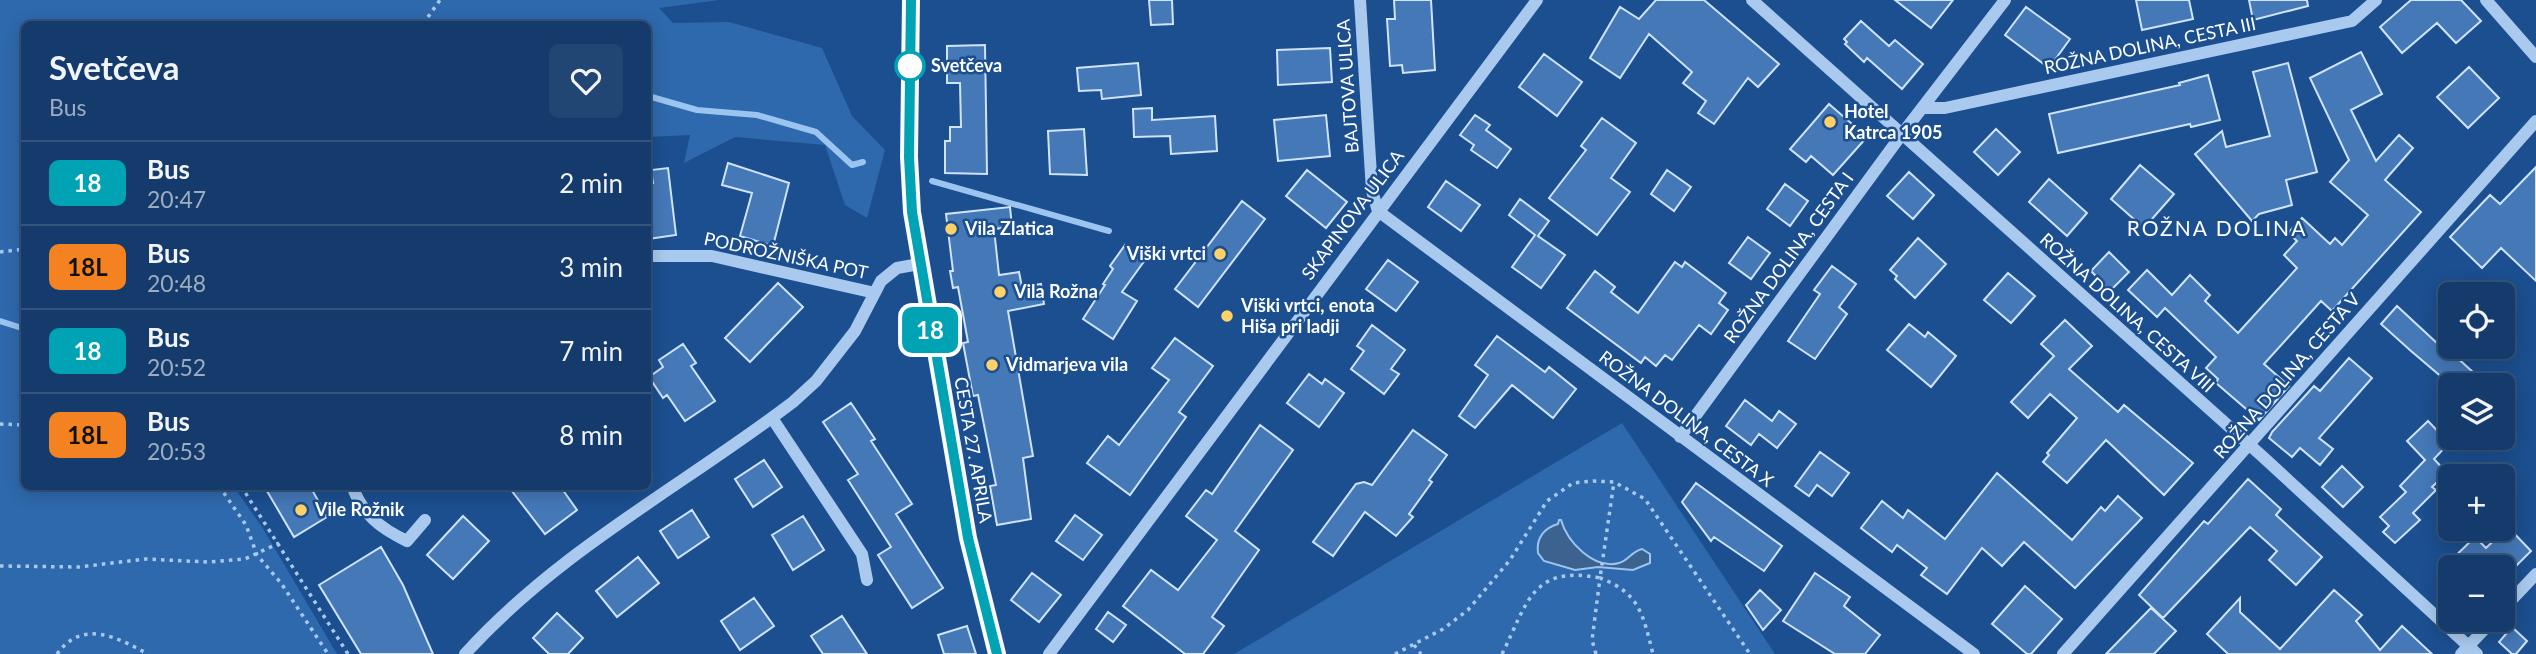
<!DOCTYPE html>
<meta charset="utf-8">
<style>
:root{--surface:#143b6b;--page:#214673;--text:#f1f3f6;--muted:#9dadc1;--line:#33557e}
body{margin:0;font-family:Lato,sans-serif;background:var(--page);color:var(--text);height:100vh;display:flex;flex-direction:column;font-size:26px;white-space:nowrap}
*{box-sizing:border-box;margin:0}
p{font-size:23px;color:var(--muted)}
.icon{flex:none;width:38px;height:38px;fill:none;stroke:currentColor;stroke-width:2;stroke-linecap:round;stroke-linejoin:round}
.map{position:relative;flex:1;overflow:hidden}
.side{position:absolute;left:21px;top:21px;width:630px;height:469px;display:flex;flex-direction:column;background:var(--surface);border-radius:10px;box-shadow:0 4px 18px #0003,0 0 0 2px var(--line)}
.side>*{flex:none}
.badge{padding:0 14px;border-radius:10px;font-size:24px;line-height:46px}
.controls{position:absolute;left:2438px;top:282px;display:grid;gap:14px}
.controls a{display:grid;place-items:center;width:77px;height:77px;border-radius:10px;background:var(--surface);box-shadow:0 4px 18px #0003,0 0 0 2px var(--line);font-size:35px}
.map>.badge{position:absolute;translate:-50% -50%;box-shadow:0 0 0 4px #fff}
.round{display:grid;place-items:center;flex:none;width:74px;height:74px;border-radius:10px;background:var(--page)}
.summary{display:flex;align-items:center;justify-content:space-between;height:119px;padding:0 28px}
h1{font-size:33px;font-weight:700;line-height:52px}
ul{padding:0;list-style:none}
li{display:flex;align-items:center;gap:21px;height:84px;padding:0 28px;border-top:2px solid var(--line)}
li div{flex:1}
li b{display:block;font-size:26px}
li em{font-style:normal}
li .badge{min-width:77px;font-weight:700;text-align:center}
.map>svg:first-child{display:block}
</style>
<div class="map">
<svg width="2536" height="654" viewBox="0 0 2536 654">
<rect width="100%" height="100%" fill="#1b4f8f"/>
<path fill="#2e69ad" d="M0 0H719L659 8 673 23 729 22 822 48 852 116 885 150 867 218 845 205 825 145 735 137 684 163 690 135 648 137V24H24V486L234 487 262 527 337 654H0Z
M1622 423 1775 654H1234Z"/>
<path fill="#3c6290" stroke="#9cc4f0" stroke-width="2" d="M1559 520H1561C1567 541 1593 570 1619 563 1628 561 1632 551 1642 549L1650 554V563L1633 570 1598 567 1575 570 1544 561 1538 553C1536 538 1544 528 1558 524Z"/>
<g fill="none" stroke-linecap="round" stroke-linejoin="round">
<path stroke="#9cc4f0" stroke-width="6" d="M648 96 697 110 757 115 816 132 852 165 863 162
M932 181 1109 231
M0 321 22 328 24 334"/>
</g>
<path fill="#4478b7" stroke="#cfe3fa" stroke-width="2" d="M1149 0H1172L1173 24 1151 25Z
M1394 0H1431L1435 70 1403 73 1402 65 1390 66 1387 19H1395Z
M1656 0H1704L1779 64 1758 87 1748 78 1714 124 1698 113 1706 101 1683 83 1692 72 1649 34 1620 78 1590 58 1620 7 1639 19Z
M1895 0H1953L1931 28Z
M2136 0H2189L2193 19 2142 30Z
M2249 0H2307L2308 6 2253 20Z
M2411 0H2461L2481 21 2456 43 2437 23 2402 53 2380 27Z
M2026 7 2070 39 2049 68 2005 35Z
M1861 21 1889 46 1895 40 1923 64 1902 89 1867 58 1864 62 1845 44 1847 42 1844 39Z
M985 45 987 174 945 173V141H950V127H961L960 83H947V46Z
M1330 48 1332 82 1278 85 1277 50Z
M2361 52 2382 94 2351 110 2376 161 2399 135 2413 148 2385 180 2421 212 2332 311 2321 301 2264 364 2289 386 2259 420 2216 383 2218 379 2206 368 2216 357 2165 308 2157 317 2128 290 2147 270 2172 295 2190 275 2210 295 2205 301 2238 333 2297 268 2284 255 2297 241 2288 233 2302 218 2330 244 2335 238 2342 245 2368 215 2330 182 2349 160 2310 78Z
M1544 54 1582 82 1557 116 1519 87Z
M1138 63 1141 95 1102 99 1101 90 1079 91 1077 68Z
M2288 63 2317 172 2286 180 2292 205 2259 214 2252 221 2195 154 2222 131 2226 147 2270 136 2253 72Z
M2469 67 2499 98 2468 128 2437 97Z
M2208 75 2220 120 2191 127 2190 124 2058 153 2049 114 2180 85 2179 83Z
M1829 104 1867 137 1833 175 1811 156 1806 162 1790 149Z
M1152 108V120L1215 116 1217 151 1171 154 1170 136 1134 137 1133 109Z
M1326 115 1330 156 1278 161 1274 120Z
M1475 115 1490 125 1486 130 1511 149 1497 168 1471 150 1474 145 1460 135Z
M1602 118 1636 143 1611 178 1630 192 1597 235 1549 198 1586 150 1581 146Z
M1084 129 1087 175 1050 174 1048 131Z
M1996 129 2020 152 1998 175 1974 152Z
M728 163 789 183 773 246 740 236 752 193 722 185Z
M2140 165 2174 194 2144 228 2111 199Z
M2536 167V281L2501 248 2482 268 2450 237 2490 195 2500 204Z
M668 168 676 235 648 239V184L653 183 651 170Z
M1307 170 1347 202 1326 228 1286 196Z
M1667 170 1691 187 1674 211 1651 194Z
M1909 172 1934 195 1913 219 1887 196Z
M2049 179 2087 213 2067 236 2029 202Z
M1446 181 1480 205 1461 231 1428 207Z
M1785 184 1808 201 1790 226 1767 209Z
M1520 199 1549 221 1538 236 1565 255 1541 288 1512 267 1535 235 1509 215Z
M1242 201 1265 219 1198 307 1175 289Z
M1010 207 1012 227 994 229 999 275 1019 272 1022 287 1041 284 1044 304 1008 311 1033 456 1023 458 1031 519 997 525 990 486 996 485 978 395 973 396 963 343 968 342 958 287 953 288 950 271H953L946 214Z
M1748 237 1770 253 1751 279 1729 263Z
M1918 238 1946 264 1915 298 1895 279 1897 276 1890 270Z
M1125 245 1145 260 1122 292 1137 301 1113 339 1083 319 1105 285 1103 284 1113 269 1110 266Z
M2109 252 2129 272 2110 291 2091 271Z
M1388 260 1418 282 1396 311 1366 289Z
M1675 262 1682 267 1685 262 1726 293 1719 303 1728 310 1711 334 1699 325 1672 360 1665 355 1656 366 1645 357 1641 363 1567 308 1595 271 1615 287 1611 292 1638 313Z
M1832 266 1856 284 1839 307 1847 314 1815 359 1788 341 1820 294 1814 290Z
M2008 273 2035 296 2011 323 1984 300Z
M778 283 803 307 750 362 725 338Z
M2397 306 2438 344 2440 342 2487 385H2451L2411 351 2381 324Z
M2065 320 2092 346 2069 369 2118 412 2124 405 2193 463 2164 495 2106 440 2067 483 2043 462 2049 455 2047 453 2077 418 2050 394 2028 418 2011 402 2054 356 2041 344Z
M1909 324 1925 337 1928 332 1956 356 1931 387 1887 350Z
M1372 325 1405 350 1391 369 1399 374 1384 394 1351 369 1364 351 1357 346Z
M1497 336 1545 372 1549 367 1576 389 1553 418 1512 385 1475 428 1459 416 1488 375 1475 365Z
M1175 338 1213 366 1179 412 1186 417 1130 495 1087 463 1108 436 1119 445 1169 380 1152 368Z
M683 344 696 363 691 366 715 401 685 421 667 395 663 398 649 377 663 367 659 360Z
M2349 358 2372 378 2319 438 2333 449 2320 465 2300 448 2292 457 2269 438 2272 432 2314 386 2320 391Z
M1309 374 1322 384 1325 379 1344 393 1319 427 1287 403Z
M1745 400 1772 421 1779 411 1796 424 1777 448 1759 434 1751 445 1726 426Z
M851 403 875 439 871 441 912 504 896 514 943 588 912 608 878 555 891 547 848 480 858 474 823 422Z
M2428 421 2449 443 2434 459 2447 473 2432 487 2436 490 2413 513 2420 520 2395 543 2383 532 2389 526 2380 517 2406 492 2400 486 2425 460 2407 441Z
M1260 425 1293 450 1235 531 1259 550 1212 617 1224 626 1203 654H1185L1123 606 1151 570 1178 590 1217 540 1186 516 1206 490 1212 494Z
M1413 430 1447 455 1429 480 1432 482 1409 514 1413 517 1396 536 1365 512 1333 556 1313 542 1356 484 1364 482 1372 485Z
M1820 452 1849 473 1832 496 1817 485 1809 496 1795 486Z
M764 460 782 487 753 507 735 479Z
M2342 466 2363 487 2343 507 2322 487Z
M1997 473 2072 540 2101 507 2105 511 2118 496 2142 518 2075 588 2024 542 2002 566 1982 548 1947 594 1921 575 1927 568 1897 545 1892 552 1861 528 1882 501 1903 518 1908 510 1945 539Z
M2248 479 2281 509 2276 515 2322 557 2296 585 2269 560 2277 551 2250 527 2163 618 2139 595 2204 521 2208 524Z
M1696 483 1782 546 1764 571 1714 537 1711 541 1682 502Z
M264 486H310L327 517 294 537Z
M508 486H560L577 510 545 534Z
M692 510 709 537 678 558 660 531Z
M1075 515 1102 535 1083 560 1056 541Z
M463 516 489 541 453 579 427 555Z
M803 516 824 550 793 570 772 535Z
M2508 527 2531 551 2506 576 2502 567H2444L2475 537 2486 548Z
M381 547 403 585 433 654H361L319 585Z
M638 557 659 583 617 617 596 591Z
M1032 573 1061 595 1039 622 1011 600Z
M1815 573 1850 597 1844 606 1880 635 1865 654H1835L1783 621Z
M2025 586 2062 619 2031 654H2027L1992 624Z
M1760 590 1781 610 1763 630 1746 605Z
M2334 590 2362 615 2356 621 2380 650 2402 626 2432 654H2228L2207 634 2240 598V612L2280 649Z
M754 598 774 626 740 650 721 621Z
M2151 608 2176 631 2154 654H2106Z
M1108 612 1126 625 1113 642 1096 629Z
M557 613 583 638 568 654H549L533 638Z
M842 616 867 654H823L811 636Z
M967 626 976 654H944L938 635Z
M2512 627 2527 641 2516 654H2512L2499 642Z"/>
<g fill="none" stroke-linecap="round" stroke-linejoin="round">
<path stroke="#a9c9ee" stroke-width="3.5" stroke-dasharray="3.5 5" stroke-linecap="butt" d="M423 24 440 0
M0 252 24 249
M0 424 24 425
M219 486 246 525 257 555 281 583 328 654
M241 486 348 654
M0 566 79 567 146 559 208 562 245 559 279 543
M1414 645 1421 654
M57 654C83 618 118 638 148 654
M1395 654 1443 629 1468 610 1510 560 1547 501 1573 483 1593 481 1614 482 1645 499 1750 654
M1502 654C1527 605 1531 564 1600 578L1614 482
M1596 654 1592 640 1600 578C1640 593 1643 615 1653 654"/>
<path stroke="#a9c9ee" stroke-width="12" d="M1360 0 1372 191 1378 211 1974 654
M1752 0 2262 456 2477 654
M2486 0 2536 57
M1923 108H1945L2352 21 2376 0
M648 256H712L875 293
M772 418 862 554 867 580
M1680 437 1902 134 2005 0
M352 486C363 515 380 528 407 541L425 520
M2502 610 2536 574
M465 654C559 550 683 486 793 402L816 381 855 331 881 281 897 268 919 264
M1049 654 1537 0
M2063 654 2536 121
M2461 654 2493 620"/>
<path stroke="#f0f6ff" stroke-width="18" d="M911 0 909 157 912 212 968 538 997 654"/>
</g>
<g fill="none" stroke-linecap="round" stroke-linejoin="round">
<g stroke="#fff" stroke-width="16">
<path id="line" d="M911 0 909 157 912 212 968 538 997 654"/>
</g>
<use href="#line" stroke="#00a3b4" stroke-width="10"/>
</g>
<circle fill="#fff" stroke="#00a3b4" stroke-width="3.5" cx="910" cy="66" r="14"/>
<g fill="#ffd166" stroke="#1b4f8f" stroke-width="2.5">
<circle cx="1830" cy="122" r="7"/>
<circle cx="951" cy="229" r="7"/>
<circle cx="1220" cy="254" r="7"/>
<circle cx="1000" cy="292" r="7"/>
<circle cx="1227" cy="316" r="7"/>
<circle cx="992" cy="365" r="7"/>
<circle cx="301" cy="510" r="7"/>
</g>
<g text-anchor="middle" stroke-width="5" stroke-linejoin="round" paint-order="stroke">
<g font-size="18" fill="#fff" stroke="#1b4f8f">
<text transform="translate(2150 46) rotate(-12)" y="6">ROŽNA DOLINA, CESTA III</text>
<text transform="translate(1348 86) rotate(-94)" y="6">BAJTOVA ULICA</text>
<text transform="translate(1353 215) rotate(-53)" y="6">SKAPINOVA ULICA</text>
<text transform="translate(786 256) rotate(12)" y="6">PODROŽNIŠKA POT</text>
<text transform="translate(1789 258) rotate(-54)" y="6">ROŽNA DOLINA, CESTA I</text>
<text transform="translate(2127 313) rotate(42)" y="6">ROŽNA DOLINA, CESTA VIII</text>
<text transform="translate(2287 376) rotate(-49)" y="6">ROŽNA DOLINA, CESTA V</text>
<text transform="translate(1686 419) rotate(37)" y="6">ROŽNA DOLINA, CESTA X</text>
<text transform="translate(973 450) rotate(80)" y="6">CESTA 27. APRILA</text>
</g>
<g font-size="18" font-weight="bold" fill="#fff" stroke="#1b4f8f" text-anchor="start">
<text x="931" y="72">Svetčeva</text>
</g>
<g font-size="18" font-weight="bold" fill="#fff" stroke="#1b4f8f" text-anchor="start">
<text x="1844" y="118">Hotel<tspan x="1844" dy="21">Katrca 1905</tspan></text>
<text x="965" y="235">Vila Zlatica</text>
<text x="1206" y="260" text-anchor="end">Viški vrtci</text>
<text x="1014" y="298">Vila Rožna</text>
<text x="1241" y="312">Viški vrtci, enota<tspan x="1241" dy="21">Hiša pri ladji</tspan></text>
<text x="1006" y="371">Vidmarjeva vila</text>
<text x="315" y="516">Vile Rožnik</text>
</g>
<g font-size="21" letter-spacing="2" fill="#fff" stroke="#1b4f8f">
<text x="2217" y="236">ROŽNA DOLINA</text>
</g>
</g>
</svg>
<div class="controls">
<a><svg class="icon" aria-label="locate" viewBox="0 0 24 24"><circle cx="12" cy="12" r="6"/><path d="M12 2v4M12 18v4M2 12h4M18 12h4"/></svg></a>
<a><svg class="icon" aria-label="layers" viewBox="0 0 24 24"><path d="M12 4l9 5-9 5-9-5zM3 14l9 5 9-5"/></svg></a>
<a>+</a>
<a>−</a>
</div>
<b class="badge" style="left:930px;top:330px;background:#00a3b4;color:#fff">18</b>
<section class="side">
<div class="summary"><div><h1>Svetčeva</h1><p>Bus</p></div><a class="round"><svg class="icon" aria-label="heart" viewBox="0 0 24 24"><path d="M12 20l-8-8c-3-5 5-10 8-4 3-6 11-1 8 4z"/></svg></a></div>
<ul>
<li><span class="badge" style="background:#00a3b4;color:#fff">18</span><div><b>Bus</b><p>20:47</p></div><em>2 min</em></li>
<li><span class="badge" style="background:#f58220;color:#111">18L</span><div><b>Bus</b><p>20:48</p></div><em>3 min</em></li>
<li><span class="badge" style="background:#00a3b4;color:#fff">18</span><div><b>Bus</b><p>20:52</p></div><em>7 min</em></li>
<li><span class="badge" style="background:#f58220;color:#111">18L</span><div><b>Bus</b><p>20:53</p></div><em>8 min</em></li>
</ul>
</section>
</div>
